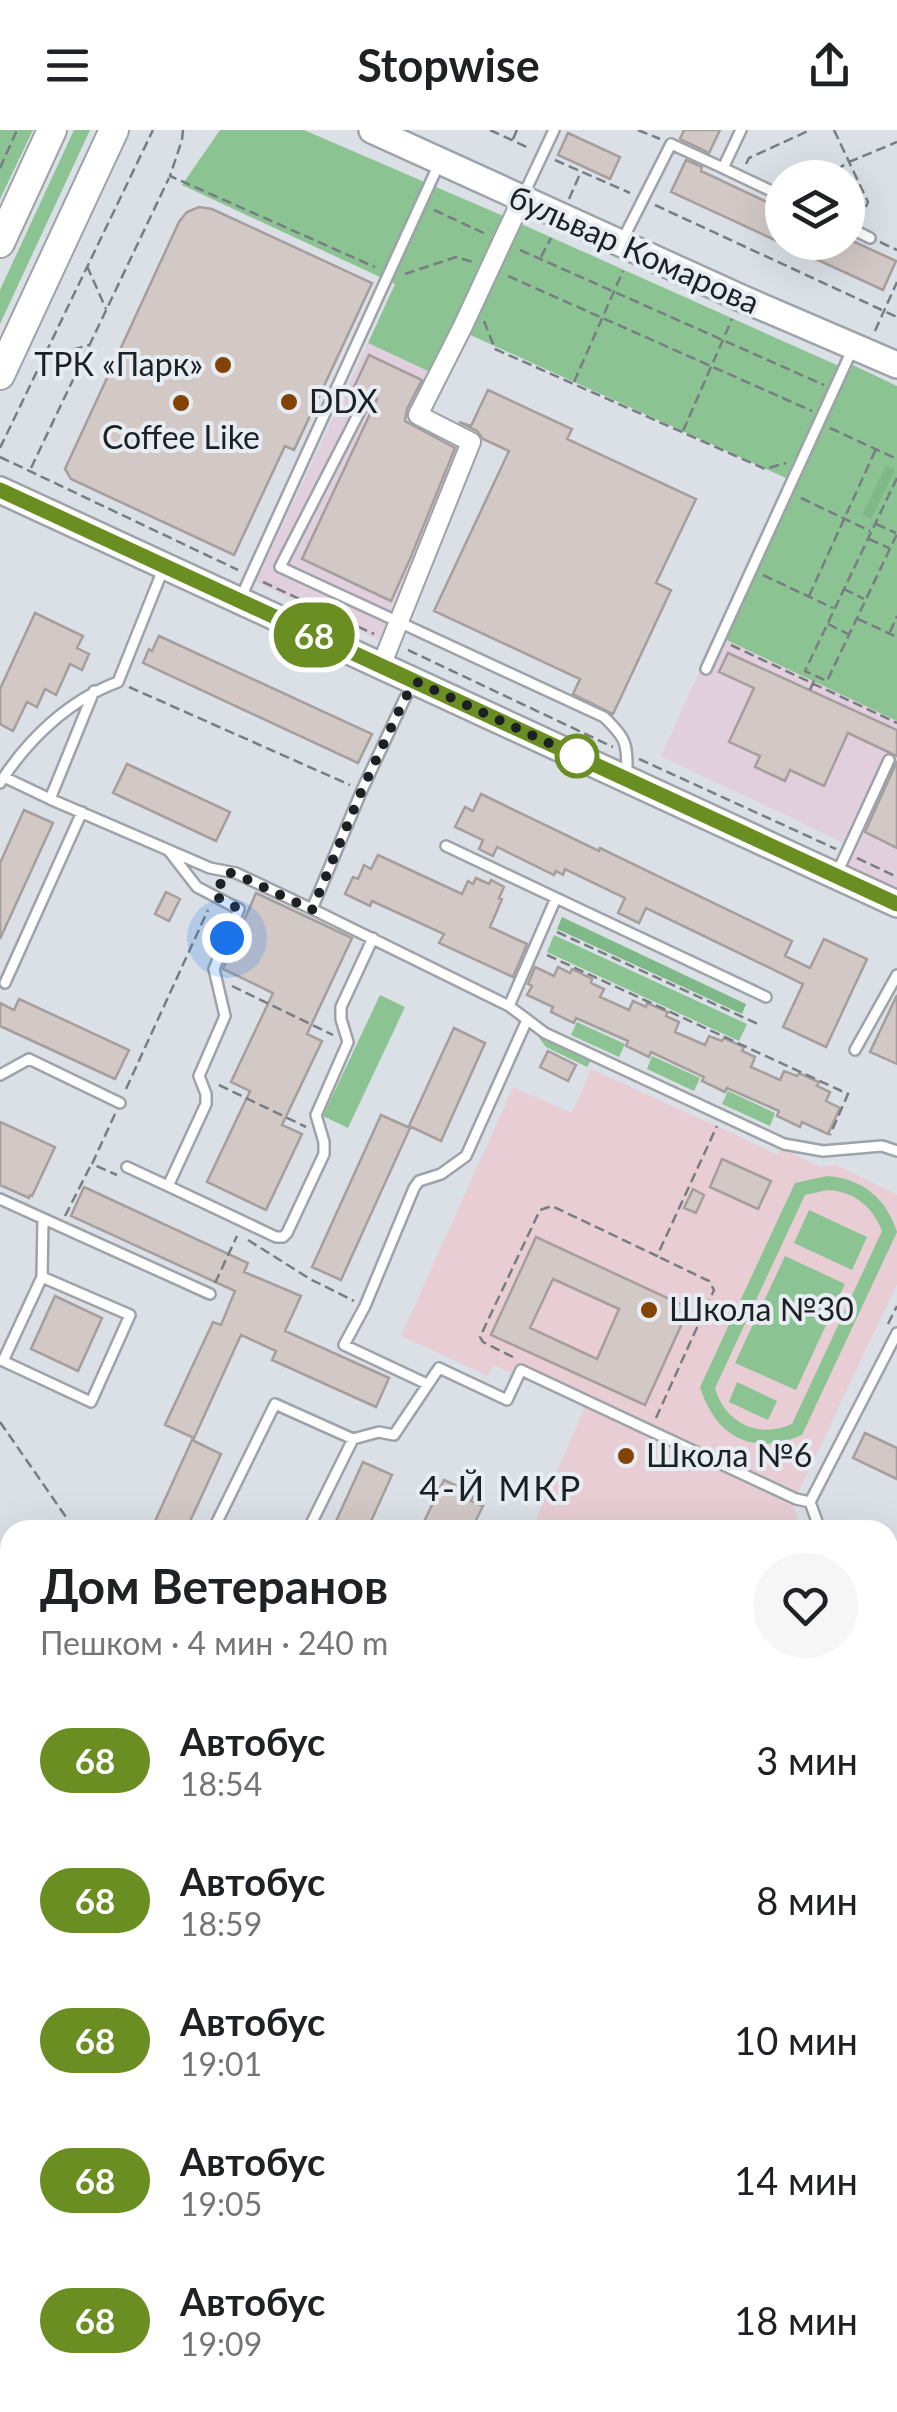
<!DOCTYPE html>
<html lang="ru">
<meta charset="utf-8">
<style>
:root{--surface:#fff;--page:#f6f6f6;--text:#202124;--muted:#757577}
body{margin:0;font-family:Lato,sans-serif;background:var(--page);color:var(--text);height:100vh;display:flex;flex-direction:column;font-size:38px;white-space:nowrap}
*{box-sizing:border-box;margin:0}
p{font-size:32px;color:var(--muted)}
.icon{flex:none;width:55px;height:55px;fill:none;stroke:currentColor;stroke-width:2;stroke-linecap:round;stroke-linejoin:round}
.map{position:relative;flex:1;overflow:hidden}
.panel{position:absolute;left:0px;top:1390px;width:898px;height:892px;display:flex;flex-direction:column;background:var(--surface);border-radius:30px 30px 0 0;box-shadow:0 10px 40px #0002}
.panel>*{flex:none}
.badge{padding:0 20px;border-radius:32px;font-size:35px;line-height:65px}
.buttons{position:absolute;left:765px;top:30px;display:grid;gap:20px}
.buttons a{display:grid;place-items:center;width:100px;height:100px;border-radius:50%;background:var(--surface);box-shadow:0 10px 40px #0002;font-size:50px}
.you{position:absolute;width:50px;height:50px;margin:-25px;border:8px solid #fff;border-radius:50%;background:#1a73e8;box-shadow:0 0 0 15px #1a73e833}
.map>.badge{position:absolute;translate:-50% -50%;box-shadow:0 0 0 5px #fff}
.round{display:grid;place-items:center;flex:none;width:105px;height:105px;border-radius:52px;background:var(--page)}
.headline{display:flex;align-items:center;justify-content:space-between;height:170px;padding:0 40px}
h1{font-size:48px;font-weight:700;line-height:75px}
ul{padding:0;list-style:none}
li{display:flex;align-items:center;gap:30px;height:140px;padding:0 40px}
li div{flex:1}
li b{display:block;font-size:38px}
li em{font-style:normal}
li .badge{min-width:110px;font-weight:700;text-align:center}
header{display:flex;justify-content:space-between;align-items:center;height:130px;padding:0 40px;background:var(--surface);font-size:45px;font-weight:700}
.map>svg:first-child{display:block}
</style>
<header><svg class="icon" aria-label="menu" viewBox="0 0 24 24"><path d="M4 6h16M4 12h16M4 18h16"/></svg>Stopwise<svg class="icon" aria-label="share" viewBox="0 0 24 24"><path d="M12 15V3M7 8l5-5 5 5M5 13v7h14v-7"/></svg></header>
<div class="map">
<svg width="897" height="2282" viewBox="0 0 897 2282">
<rect width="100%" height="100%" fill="#dae0e6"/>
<path fill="#e2cfde" d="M368 213 445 249 425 294 478 322 387 514 256 452Z
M716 505 897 591V768L834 739 844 713 661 626Z
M888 2133 897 2137V2282H628L619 2273 888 2272Z"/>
<path fill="#e8ced4" d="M591 939 777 1024 781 1018 821 1037 836 1035 897 1065V1154L793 1374 801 1400H531L585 1277 493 1235 488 1246 401 1206 513 957 572 983Z
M888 1517 897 1522V1775L888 1781Z"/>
<path fill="#8cc393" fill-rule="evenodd" d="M0 0H33L0 69Z
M74 0H90L0 194V160Z
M220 0H304L508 88 850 241 853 235 897 256V591L716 505 786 348 466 203 445 249 368 213 395 154 182 55Z
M554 805 747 894 739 911 547 822Z
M380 865 405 877 348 998 323 986Z
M577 892 625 914 619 927 571 905Z
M534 901 592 928 587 937 546 917Z
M652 926 700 948 694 961 647 939Z
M728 961 775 983 770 996 722 974Z
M827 1046C863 1049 886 1068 897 1102L802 1305C753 1326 716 1308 700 1257L795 1053ZM828 1060C855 1062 872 1076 882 1101L792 1294C758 1309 725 1293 715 1258L805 1065Z
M809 1080 867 1107 852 1140 794 1113Z
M785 1126 845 1154 796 1260 735 1233Z
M737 1252 777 1271 768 1290 729 1272Z"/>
<path fill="#80b988" d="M886 335 895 340 871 389 862 385Z
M562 787 746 874 742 884 557 799Z"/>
<path fill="#d2c9c7" stroke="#a69e9c" stroke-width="2.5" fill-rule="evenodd" d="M684 0H720L709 23 680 9Z
M568 3 620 27 610 49 558 25Z
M686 30 702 37 701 41 782 79V112H848V109L896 131 883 160 671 62Z
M199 77 212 79 372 153 294 320 285 316 234 425 71 349 65 339 179 92 187 82Z
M369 225 422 250 407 279 405 291 455 318 410 429 391 471 302 429 377 269 354 257Z
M488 260 572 299 567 309 696 369 656 453 671 460 613 584 573 564 580 549 434 481 509 321 483 309 477 301 459 292 471 296Z
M35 483 83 506 77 518 89 524 82 540 70 534 56 565 45 559 37 577 27 572 13 601 0 594V559Z
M159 506 372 604 358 633 143 533 149 519 152 521Z
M728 523 897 600V626L848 603 824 656 790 640 785 651 755 637 760 626 729 612 754 558 719 542Z
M897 631V718L865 702Z
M127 634 230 682 216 711 113 663Z
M481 664 599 721 600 718 792 811 785 826 810 838 824 809 867 829 826 917 783 897 803 854 646 778 639 793 618 783 625 768 565 739 563 745 556 741 554 745 497 717 493 726 479 719 483 710 455 697 465 677 473 681Z
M24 680 53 693 0 809V733Z
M378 725 462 764 468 751 473 754 476 748 489 754 491 750 504 757 499 768 502 769 490 797 527 814 513 847 439 813 444 804 372 771 370 776 345 764 353 747 358 749 364 735 371 739Z
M166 762 180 769 169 791 155 784Z
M256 763 352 808 307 904 322 911 282 995 302 1004 266 1080 207 1052 250 961 231 952 273 863 223 839Z
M535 837 554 846 558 837 570 843 572 839 592 849 591 853 604 859 600 867 629 880 633 871 646 877 647 873 668 882 666 886 679 892 675 902 705 915 709 906 722 911 724 908 744 917 742 921 755 927 751 937 780 950 784 941 797 946 799 943 819 952 817 956 830 962 826 971 840 978 828 1004 802 992 800 997 777 986 779 981 727 958 725 962 702 951 704 947 651 922 649 927 626 916 628 911 576 888 574 893 551 882 553 877 527 865 532 856 528 854Z
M897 865V934L870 922Z
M19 869 129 920 115 949 0 896V873L14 880Z
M454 898 485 913 441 1011 409 996Z
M548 921 576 935 568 951 540 937Z
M381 985 410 998 341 1150 312 1137Z
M0 992 55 1017 32 1066 30 1065 29 1068 0 1055Z
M722 1029 771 1051 758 1079 710 1057Z
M84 1057 248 1133 244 1142 301 1166 285 1201 389 1248 376 1277 272 1230 276 1221 241 1205 194 1308 165 1295 213 1192 221 1195 235 1161 71 1086Z
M693 1059 704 1065 696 1083 684 1078Z
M536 1107 689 1178 645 1275 491 1205ZM553 1149 619 1179 597 1229 530 1198Z
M55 1166 102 1188 78 1241 31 1219Z
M865 1303 897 1318V1349L853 1328Z
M192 1310 221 1324 186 1400H151Z
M363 1332 392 1345 367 1400H332Z
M444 1350 475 1364 471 1371 483 1376 471 1400H420Z"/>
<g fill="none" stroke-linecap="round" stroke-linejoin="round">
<g stroke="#9da3a8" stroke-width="14">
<path id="lane" d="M723 38 782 66
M523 66 554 0
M848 97 870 108
M622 111 671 14 723 38 741 0
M363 275 280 437 604 587C628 610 627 614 627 647
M241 467 438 36
M706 539 853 218
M413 557 405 568 362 660 312 779 509 876 545 903 784 1014 823 1021 882 1016 897 1021
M94 561 50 669 210 738 236 743 312 779
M4 647 50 669
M0 653C28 609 69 570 118 552L164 437
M446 716 556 768 509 876
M169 721 197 757 239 779 214 839 225 886 199 946 206 964V974L168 1056 276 1107H283L287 1103 324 1024V1012L316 985 348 912 341 889V877L373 808
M838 741 889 630
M556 768 766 867
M5 853 82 682
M855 920 897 845
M0 945 29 929 120 973
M127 1037 168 1056
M0 1069 210 1164
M42 1147 130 1185 91 1272 3 1231 42 1147 43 1090
M427 1254 344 1215 365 1176 414 1058 419 1051 441 1044 466 1026 527 890
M213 1400 275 1274 353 1309 379 1302 394 1305 439 1238 507 1270 521 1240 796 1369 810 1372
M308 1400 353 1309
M820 1400 810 1372 897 1203
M888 1501 897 1505
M888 1523 897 1528
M0 1674 10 1679
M888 1696 897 1700
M0 1769 10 1774
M0 1823 10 1807
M888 1930 897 1934
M0 2044 10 2020
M888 2074 897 2078
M897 2089 891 2102 897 2105
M0 2221 10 2226
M114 2272 135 2282
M202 2272 224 2282
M348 2272 351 2277 362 2282
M29 2282 33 2272
M150 2282 154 2272
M227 2282 232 2272
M456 2282 463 2272
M621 2282 625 2272"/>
</g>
<g stroke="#9da3a8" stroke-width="22">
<path id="street" d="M381 536 471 312 418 285 463 196 522 69"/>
</g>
<g stroke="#9da3a8" stroke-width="30">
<path id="secondary" d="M372 0 741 168 897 235
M0 360 897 774"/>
</g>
<g stroke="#9da3a8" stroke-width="32">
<path id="primary" d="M0 113 52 0
M0 245 114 0
M0 1932 10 1937
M0 1983 10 1988
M499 2272 509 2282
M564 2272 573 2282"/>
</g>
<path stroke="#787d81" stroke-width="2.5" stroke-dasharray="10 5" stroke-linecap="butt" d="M183 0 182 10 170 46 375 137
M490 0 529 18
M638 0 660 9
M834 0 868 72 860 90
M513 9 517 0
M555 30 630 63
M746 34 749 28 810 0
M0 38 17 0
M823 48 849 32 897 12
M569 69 580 44
M655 75 897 187
M434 80 486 104
M880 112 897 120
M520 120 824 255
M541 127 551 108
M87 136 106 179
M405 144 456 127 473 132
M508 146 812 281
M484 191 495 219 765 339 786 333
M875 201 897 152
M44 228 89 215
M574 252 623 141
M830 298 897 329
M683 301 732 189
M0 318 153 0
M0 327 238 440
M31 338 169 48
M897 348 805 541 827 551 897 404
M801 368 870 401
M876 394 896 403
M869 409 889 418
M763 445 833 478
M263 452 374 504
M844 459 864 469
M809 466 876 319
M858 489 897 507
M828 494 848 504
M890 502 897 486
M731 515 897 593
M408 520 613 617
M129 557 350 655
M810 560 815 548
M639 629 836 719
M857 728 897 747
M557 802 760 895
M547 825 848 964 830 1005
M232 856 333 905
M219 955 306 997
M126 959 208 780
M115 984 92 1034 117 1045
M65 1086 91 1035
M248 1110 310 1149 354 1171
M215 1153 237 1106
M888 1194 897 1176
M513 1227 483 1212 480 1207 540 1080 552 1076 657 1126 717 996
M656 1288 714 1160 709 1151 659 1127
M0 1292 75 1400
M0 1509 10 1513
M0 1578 10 1583
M0 1866 10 1870
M0 2082 9 2055
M0 2144 10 2139"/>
<use href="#lane" stroke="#fff" stroke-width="9"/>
<use href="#street" stroke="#fff" stroke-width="18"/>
<use href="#secondary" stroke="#fff" stroke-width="25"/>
<use href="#primary" stroke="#fff" stroke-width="28"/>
</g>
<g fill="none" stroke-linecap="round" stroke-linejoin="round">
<g stroke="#fff" stroke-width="22">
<path id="line" d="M0 360 897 774"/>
</g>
<use href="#line" stroke="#6b8e23" stroke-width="15"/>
<path stroke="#1e2123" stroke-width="10" stroke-dasharray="0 18" d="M227 808 239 779 215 766 226 742 236 744 312 780 362 660 405 568 417 552 579 627 577 626"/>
</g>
<g fill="#834307" stroke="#e7edf3" stroke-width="4">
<circle cx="223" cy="235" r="10"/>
<circle cx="289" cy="272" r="10"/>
<circle cx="181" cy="273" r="10"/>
<circle cx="649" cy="1180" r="10"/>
<circle cx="626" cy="1326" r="10"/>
</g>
<circle fill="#fff" stroke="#6b8e23" stroke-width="5" cx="577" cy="626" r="20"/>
<g text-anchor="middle" stroke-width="8" stroke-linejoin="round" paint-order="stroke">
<g font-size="32" fill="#1e2123" stroke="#e7edf3">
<text transform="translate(634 120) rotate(24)" y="11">бульвар Комарова</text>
</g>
<g font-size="32" fill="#1e2123" stroke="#e7edf3" text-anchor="start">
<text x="203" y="246" text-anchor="end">ТРК «Парк»</text>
<text x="309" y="283">DDX</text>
<text x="181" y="319" text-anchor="middle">Coffee Like</text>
<text x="669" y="1191">Школа №30</text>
<text x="646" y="1337">Школа №6</text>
</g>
<g font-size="35" letter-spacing="2.5" fill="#1e2123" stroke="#e7edf3">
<text x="501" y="1371">4-Й МКР</text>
</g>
</g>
</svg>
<div class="buttons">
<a><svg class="icon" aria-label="layers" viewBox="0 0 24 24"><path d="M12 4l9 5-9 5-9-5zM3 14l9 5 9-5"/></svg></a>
</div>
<div class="you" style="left:227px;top:808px"></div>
<b class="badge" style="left:314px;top:505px;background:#6b8e23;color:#fff">68</b>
<section class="panel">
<div class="headline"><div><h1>Дом Ветеранов</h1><p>Пешком · 4 мин · 240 m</p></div><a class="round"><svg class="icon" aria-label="heart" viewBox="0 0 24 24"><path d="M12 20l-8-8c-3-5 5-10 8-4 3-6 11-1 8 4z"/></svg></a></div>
<ul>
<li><span class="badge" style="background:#6b8e23;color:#fff">68</span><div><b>Автобус</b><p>18:54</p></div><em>3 мин</em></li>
<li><span class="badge" style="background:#6b8e23;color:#fff">68</span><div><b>Автобус</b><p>18:59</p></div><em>8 мин</em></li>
<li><span class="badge" style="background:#6b8e23;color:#fff">68</span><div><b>Автобус</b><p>19:01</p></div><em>10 мин</em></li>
<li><span class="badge" style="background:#6b8e23;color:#fff">68</span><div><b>Автобус</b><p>19:05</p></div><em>14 мин</em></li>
<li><span class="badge" style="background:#6b8e23;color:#fff">68</span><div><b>Автобус</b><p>19:09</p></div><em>18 мин</em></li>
</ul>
</section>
</div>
